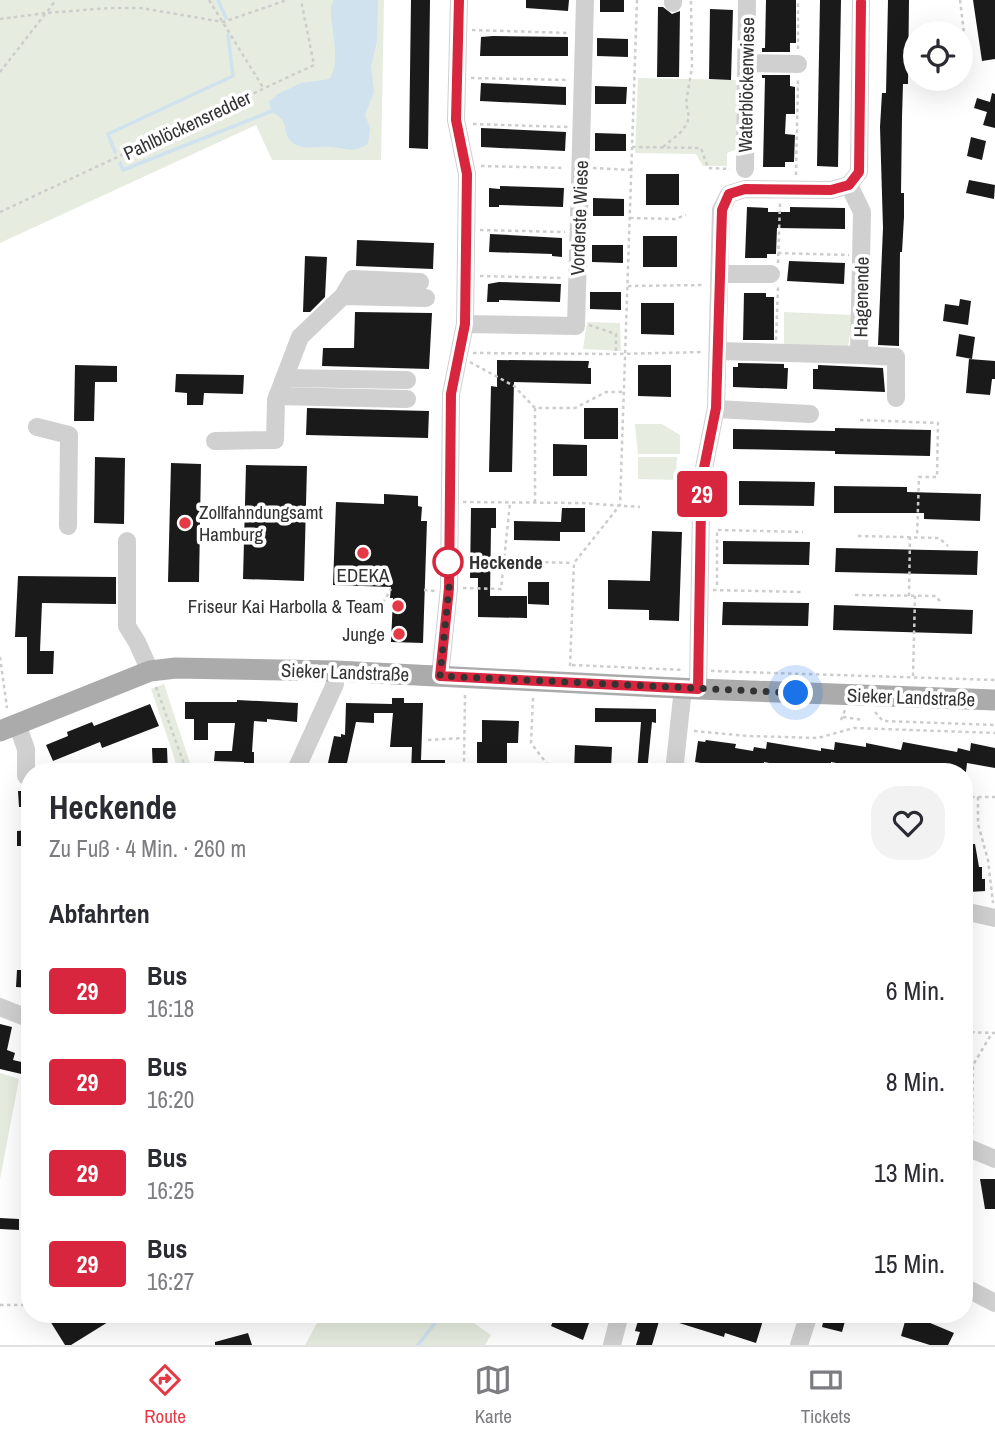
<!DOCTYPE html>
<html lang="de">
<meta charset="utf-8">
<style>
:root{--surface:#fff;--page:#f2f2f3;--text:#2b2b33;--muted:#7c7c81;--line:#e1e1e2;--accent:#e63946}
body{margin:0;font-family:"Archivo Narrow",sans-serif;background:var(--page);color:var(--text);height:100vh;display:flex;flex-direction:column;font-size:26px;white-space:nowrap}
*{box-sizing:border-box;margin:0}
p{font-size:23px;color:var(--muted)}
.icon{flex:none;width:38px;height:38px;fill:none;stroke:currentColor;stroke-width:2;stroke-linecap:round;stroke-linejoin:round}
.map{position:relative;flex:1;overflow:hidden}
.sheet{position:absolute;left:21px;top:763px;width:952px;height:560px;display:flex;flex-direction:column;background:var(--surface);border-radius:28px;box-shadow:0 7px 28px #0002}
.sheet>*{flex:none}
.badge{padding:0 14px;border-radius:5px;font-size:24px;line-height:46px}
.controls{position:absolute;left:903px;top:21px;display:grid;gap:14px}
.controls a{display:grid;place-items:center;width:70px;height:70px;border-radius:50%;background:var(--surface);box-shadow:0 7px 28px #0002;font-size:35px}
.you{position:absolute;width:35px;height:35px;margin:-18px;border:5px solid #fff;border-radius:50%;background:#1a73e8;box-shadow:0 0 0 10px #1a73e833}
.map>.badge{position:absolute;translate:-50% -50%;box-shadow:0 0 0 4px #fff}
h2{padding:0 28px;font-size:26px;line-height:63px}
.round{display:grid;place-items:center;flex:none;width:74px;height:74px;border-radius:28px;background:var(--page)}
.headline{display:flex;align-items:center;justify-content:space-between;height:119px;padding:0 28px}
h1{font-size:33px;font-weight:700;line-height:52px}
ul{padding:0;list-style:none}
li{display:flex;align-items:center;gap:21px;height:91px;padding:0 28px}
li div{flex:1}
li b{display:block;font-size:26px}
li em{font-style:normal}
li .badge{min-width:77px;font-weight:700;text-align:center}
.dock{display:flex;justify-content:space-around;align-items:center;height:98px;border-top:2px solid var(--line);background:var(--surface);font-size:19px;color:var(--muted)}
.dock a{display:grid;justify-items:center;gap:4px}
.dock .selected{color:var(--accent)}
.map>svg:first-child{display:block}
</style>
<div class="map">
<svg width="995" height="1345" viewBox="0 0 995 1345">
<rect width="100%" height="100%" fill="#fff"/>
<path fill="#e6ecdf" d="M0 0H384L381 160H272L256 125 0 243Z
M638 78 738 80 737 149 727 153V166H703L696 154 635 153Z
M784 312 853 315 848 346 784 345Z
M587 322 620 323 621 351 583 349Z
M635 424H662L680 435V454H638Z
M638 457H677L676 480 638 479Z
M164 684 191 766 193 772H179L151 689Z
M0 1073 19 1079 0 1179Z
M322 1314H461L491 1335 485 1345H305Z"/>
<path fill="#cfe2ee" d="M334 0H378L377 41 371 66 374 92 365 115 370 128 368 144C352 154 347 148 331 147 318 146 304 151 293 143 280 132 292 122 272 112L269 102 278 94 301 83 330 79C344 55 324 12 334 0Z"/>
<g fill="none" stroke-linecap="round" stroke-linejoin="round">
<path stroke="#cfe2ee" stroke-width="3.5" d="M218 0 226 18
M115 152 108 134 233 76 228 35
M120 163 123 170 272 111
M418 1345 442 1314"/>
</g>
<path fill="#1a1a1a" d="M411 0H430L428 149 409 148Z
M526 0H569L568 11 526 8Z
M600 0H624V12H600Z
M766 0H796V43H790V52H762V48H765Z
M820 0H841L838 167 817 166Z
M888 0H909L908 84H903L902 117 901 193H904V217L902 252H900L899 346 878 345 883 228 880 127 882 93H886Z
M973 0H995V59L982 61Z
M658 7H663L672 14 680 11 679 77H657Z
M710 9 733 10 731 80 709 79Z
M493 36 568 37V56H480L481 37Z
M597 38 628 39V57L597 56Z
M762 75H790V86L795 87V114H786L785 134 795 135 794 162H785V167H763L765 78H762Z
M481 83 566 87V105L480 101Z
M595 86 627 87 626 104H595Z
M992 93 995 94V128L983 125 987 112 974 108 977 98 990 102Z
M481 128 566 132 565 151 481 147Z
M595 133 626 134V151H595Z
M971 137 986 141 982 160 967 156Z
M646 174H679V205H646Z
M969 180 995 185 994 199 966 193Z
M500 186 564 188 563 207 499 205V207H489V188L500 189Z
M593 198 624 199V216H593Z
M747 207 768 208V212H790V207L845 208V229L777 228 776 254H767V258H745Z
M490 234 562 238V257L552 256V254L489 252Z
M643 236H677V267H643Z
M357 240 434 243 433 269 356 266Z
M592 245H623V263L592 262Z
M305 256 327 257 325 297 310 312H303Z
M789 261 845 263 844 284 787 281Z
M499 282 561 284 560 302 499 300V302H487L488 284Z
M590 292H621V310L590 309Z
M744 293H766V297H774V340H743Z
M960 299 971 301 968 325 943 321 945 304 959 306Z
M641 303H674V335L641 334Z
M355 312 432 313 429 369 322 366 323 348H354Z
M959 334 975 337 972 359 956 356Z
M969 359 995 361V379H992L990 395 966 393Z
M497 360 589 361 588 368H591V384L514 382 512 472H489L491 386 497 387Z
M738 363 784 364V368H788L787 389 733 387V367H738Z
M75 365 117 366V382H95L94 421H74Z
M638 365H671V397L638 396Z
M818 365 883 368 885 392 813 389V369H818Z
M176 374 244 375 243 394 204 393 203 405H187V393L175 392Z
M307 408 429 411 428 438 306 435Z
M584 408H618V439H584Z
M835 428 931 430 930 456 835 454V451L733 449V429L835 431Z
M553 444 587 445V476H553Z
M95 457 125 458 124 524 94 523Z
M171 463 201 464 199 582H168Z
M246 465 307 466 304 581 243 579Z
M739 481 815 482 814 506 739 505Z
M834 486 907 487V492L981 494 980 521 924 519V513H834Z
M384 494 418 496V506L422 507 421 521H427L423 643 391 642 393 598H390L391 587 333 585 336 502 384 504Z
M471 508H496V528H491L490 596H527V618L478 617V578H470Z
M562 508H585V532H560V541L514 540V521L561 522Z
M652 531 682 532 679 621 649 620V610L608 609V580L650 581Z
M723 541 810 542 809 565 723 564Z
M836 548 978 551 977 575 835 572Z
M18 576 116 577V604L42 603 40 651H54L53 674H27V637H15Z
M528 582H549V605L528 604Z
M723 602 809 603 808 626 722 625Z
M834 605 973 610 972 634 833 630Z
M392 698H404V703H423L421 760H445V772H411L412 747H390L393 713H374V723L356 722 345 772H326L334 736 341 737V734L345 735 346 703 392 704Z
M237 700 298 703 297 722 267 719V722L254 721 252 752H254V769L244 768V762L214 761 215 751H232L235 723H208V740H194V719H185V702H237Z
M150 704 159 726 102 748 100 742 53 761 46 745 68 736 67 732 92 722 94 726Z
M595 708 656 709V723L652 722 647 772H637L641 722H595Z
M482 720 519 721 518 743H507V768L477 767V742H482Z
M706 740 736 744 735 748 753 751 754 747 766 749 767 742 821 751V748L834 750 835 742 866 747V743L901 750 903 742 957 752 958 748 970 751 971 743 995 748V768L967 763 966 772H946L899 763 897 772H885L831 762 830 772H816L764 762 762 772H752L695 762 698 741 705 742Z
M575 745 612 747 611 769H594V772H574Z
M152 748H167L168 772H153Z
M18 791H30V807H19Z
M30 830V846H17V831Z
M964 844H975L979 867H982V879H985V891L969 892V879L966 880 964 868Z
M17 970H30V988L16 987Z
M0 1024 12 1027 7 1050 15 1053 13 1060 30 1064V1076L0 1069Z
M980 1179H995V1209H985Z
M0 1218 19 1219V1230L0 1229Z
M61 1314H121L71 1345H65L50 1321Z
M556 1314H580L590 1320 583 1340 551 1326Z
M640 1314 660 1318 652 1345H636L640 1332 635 1331Z
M678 1314H765L756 1343 725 1333 724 1337 676 1322Z
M825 1314H847L842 1332 822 1327Z
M907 1314H925L923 1320 954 1333 948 1345H930L901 1336Z
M248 1333 252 1345H215V1342Z"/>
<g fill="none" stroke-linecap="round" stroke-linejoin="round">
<path stroke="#cdcdcd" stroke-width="2.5" stroke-dasharray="3.5 3.5" stroke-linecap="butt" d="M209 0 264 89
M960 0 968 66
M0 19 46 13 56 0
M472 30 570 33
M798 49V0
M0 72 46 13 110 8H141L223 22 287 0
M471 78 569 80
M473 124 568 127
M632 147 701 148 708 168 730 169
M663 147 680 133 687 124 689 117 686 103 692 67 691 0
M481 166 565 168
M593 168 631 170
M796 175 798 77
M0 212 314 65 301 0
M630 218 675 219 686 215
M480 230 565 232
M778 253 849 255
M778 263 780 203
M480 276 564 278
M628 286 705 285
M589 325 616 334V354
M776 340 778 287
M473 353 616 354 704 352
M470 362 514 386 535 408H575L606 392H623
M535 408V502
M860 420 938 423 937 477H919L917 537
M463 502 581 503 640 507
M858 536 939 538 948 546
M503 561 573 563
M717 585V530L803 532
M463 588 501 589 510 503
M424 590 435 591
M713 590 801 592
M855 595 936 596 942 604
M909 596 910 537
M383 603 391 589
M0 657 7 708
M572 665 684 670
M570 666 574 563 620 505 637 0
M711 671 995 680
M913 676 915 596
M156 687 187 772
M465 695 464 764 472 772
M533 698 531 743 547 764 548 772
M875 712 883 721 995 725
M843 717 864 720
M841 720 845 710
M694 731 747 736 818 738 854 728 995 733
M428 740 463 738
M964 797H995
M978 797V824L988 860 993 903
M964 1032 995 1033
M972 1133 973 1065 992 1033
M0 1305H30"/>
<path stroke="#d0d0d0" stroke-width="18" d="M673 3V0
M746 63 798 64
M745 169 747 0
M720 274H771
M343 296 353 279 420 282
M465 324 576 326 585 0
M718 351 859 355 862 212 849 185
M859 355 896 357V398
M284 378 407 380
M277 396 407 399
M716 409 810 414
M37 427 69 435 68 526
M215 441 275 440 276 400 300 337 343 296 426 298
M127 541V626L137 642 150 671
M440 676 449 588 451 394 465 324 467 174 456 120 459 0
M698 689 701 508 704 468 716 408 721 210 729 194 745 189 831 190 849 185 859 172 861 0
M17 724 26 749V776
M295 772 335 684 336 671
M674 772 683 688
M964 911 995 918
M0 1007 30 1019
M964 1146 995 1159
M964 1287 995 1303
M612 1345 620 1314
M799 1345 809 1314"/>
<path stroke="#ababab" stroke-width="21" d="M0 731 150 671 176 668 336 671 698 689 995 700"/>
</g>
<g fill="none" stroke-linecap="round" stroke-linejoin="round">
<g stroke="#fff" stroke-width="16">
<path id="line" d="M459 0 456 120 467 174 465 324 451 394 449 588 440 676 698 689 701 508 704 468 716 408 722 210 729 194 745 189 831 190 849 185 859 172 861 2"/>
</g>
<use href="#line" stroke="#d7263d" stroke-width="10"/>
<path stroke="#333" stroke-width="7" stroke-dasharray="0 12.6" d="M448 562 449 588 440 676 796 693"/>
</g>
<g fill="#e63946" stroke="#fff" stroke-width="2.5">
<circle cx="185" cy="523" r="7"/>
<circle cx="363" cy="553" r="7"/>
<circle cx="398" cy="606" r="7"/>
<circle cx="399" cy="634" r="7"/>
</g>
<circle fill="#fff" stroke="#d7263d" stroke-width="3.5" cx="448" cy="562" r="14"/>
<g text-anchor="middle" stroke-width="7" stroke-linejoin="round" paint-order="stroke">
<g font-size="19" fill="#333" stroke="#fff">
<text transform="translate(746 85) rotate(-89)" y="7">Waterblöckenwiese</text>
<text transform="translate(187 125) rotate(-25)" y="7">Pahlblöckensredder</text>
<text transform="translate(579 218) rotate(-88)" y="7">Vorderste Wiese</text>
<text transform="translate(861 297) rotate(-89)" y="7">Hagenende</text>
<text transform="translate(345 672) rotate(2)" y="7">Sieker Landstraße</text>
<text transform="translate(911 697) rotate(2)" y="7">Sieker Landstraße</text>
</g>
<g font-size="19" fill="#333" stroke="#fff" text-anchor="end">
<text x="199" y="519" text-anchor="start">Zollfahndungsamt<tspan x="199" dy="22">Hamburg</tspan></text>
<text x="363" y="582" text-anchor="middle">EDEKA</text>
<text x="384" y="613">Friseur Kai Harbolla &amp; Team</text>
<text x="385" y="641">Junge</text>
</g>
<g font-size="19" font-weight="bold" fill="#333" stroke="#fff" text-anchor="start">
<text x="469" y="569">Heckende</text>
</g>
</g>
</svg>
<div class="controls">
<a><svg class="icon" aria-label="locate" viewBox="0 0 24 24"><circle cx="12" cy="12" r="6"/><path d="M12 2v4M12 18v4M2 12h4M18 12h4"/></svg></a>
</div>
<div class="you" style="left:796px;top:693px"></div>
<b class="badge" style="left:702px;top:494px;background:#d7263d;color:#fff">29</b>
<section class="sheet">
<div class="headline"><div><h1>Heckende</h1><p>Zu Fuß · 4 Min. · 260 m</p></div><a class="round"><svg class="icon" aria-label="heart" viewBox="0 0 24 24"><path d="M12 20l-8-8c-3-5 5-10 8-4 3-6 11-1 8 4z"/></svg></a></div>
<h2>Abfahrten</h2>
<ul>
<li><span class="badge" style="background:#d7263d;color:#fff">29</span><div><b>Bus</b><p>16:18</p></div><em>6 Min.</em></li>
<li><span class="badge" style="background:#d7263d;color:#fff">29</span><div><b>Bus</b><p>16:20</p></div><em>8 Min.</em></li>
<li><span class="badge" style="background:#d7263d;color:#fff">29</span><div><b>Bus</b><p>16:25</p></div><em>13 Min.</em></li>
<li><span class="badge" style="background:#d7263d;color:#fff">29</span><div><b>Bus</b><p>16:27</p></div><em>15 Min.</em></li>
</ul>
</section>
</div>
<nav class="dock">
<a class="selected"><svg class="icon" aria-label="directions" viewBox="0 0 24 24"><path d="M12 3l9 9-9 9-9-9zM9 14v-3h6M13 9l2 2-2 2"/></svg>Route</a>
<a><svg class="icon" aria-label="map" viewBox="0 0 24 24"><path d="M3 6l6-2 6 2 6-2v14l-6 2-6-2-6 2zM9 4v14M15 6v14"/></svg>Karte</a>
<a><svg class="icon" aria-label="tickets" viewBox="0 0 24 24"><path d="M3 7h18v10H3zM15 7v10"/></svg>Tickets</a>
</nav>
